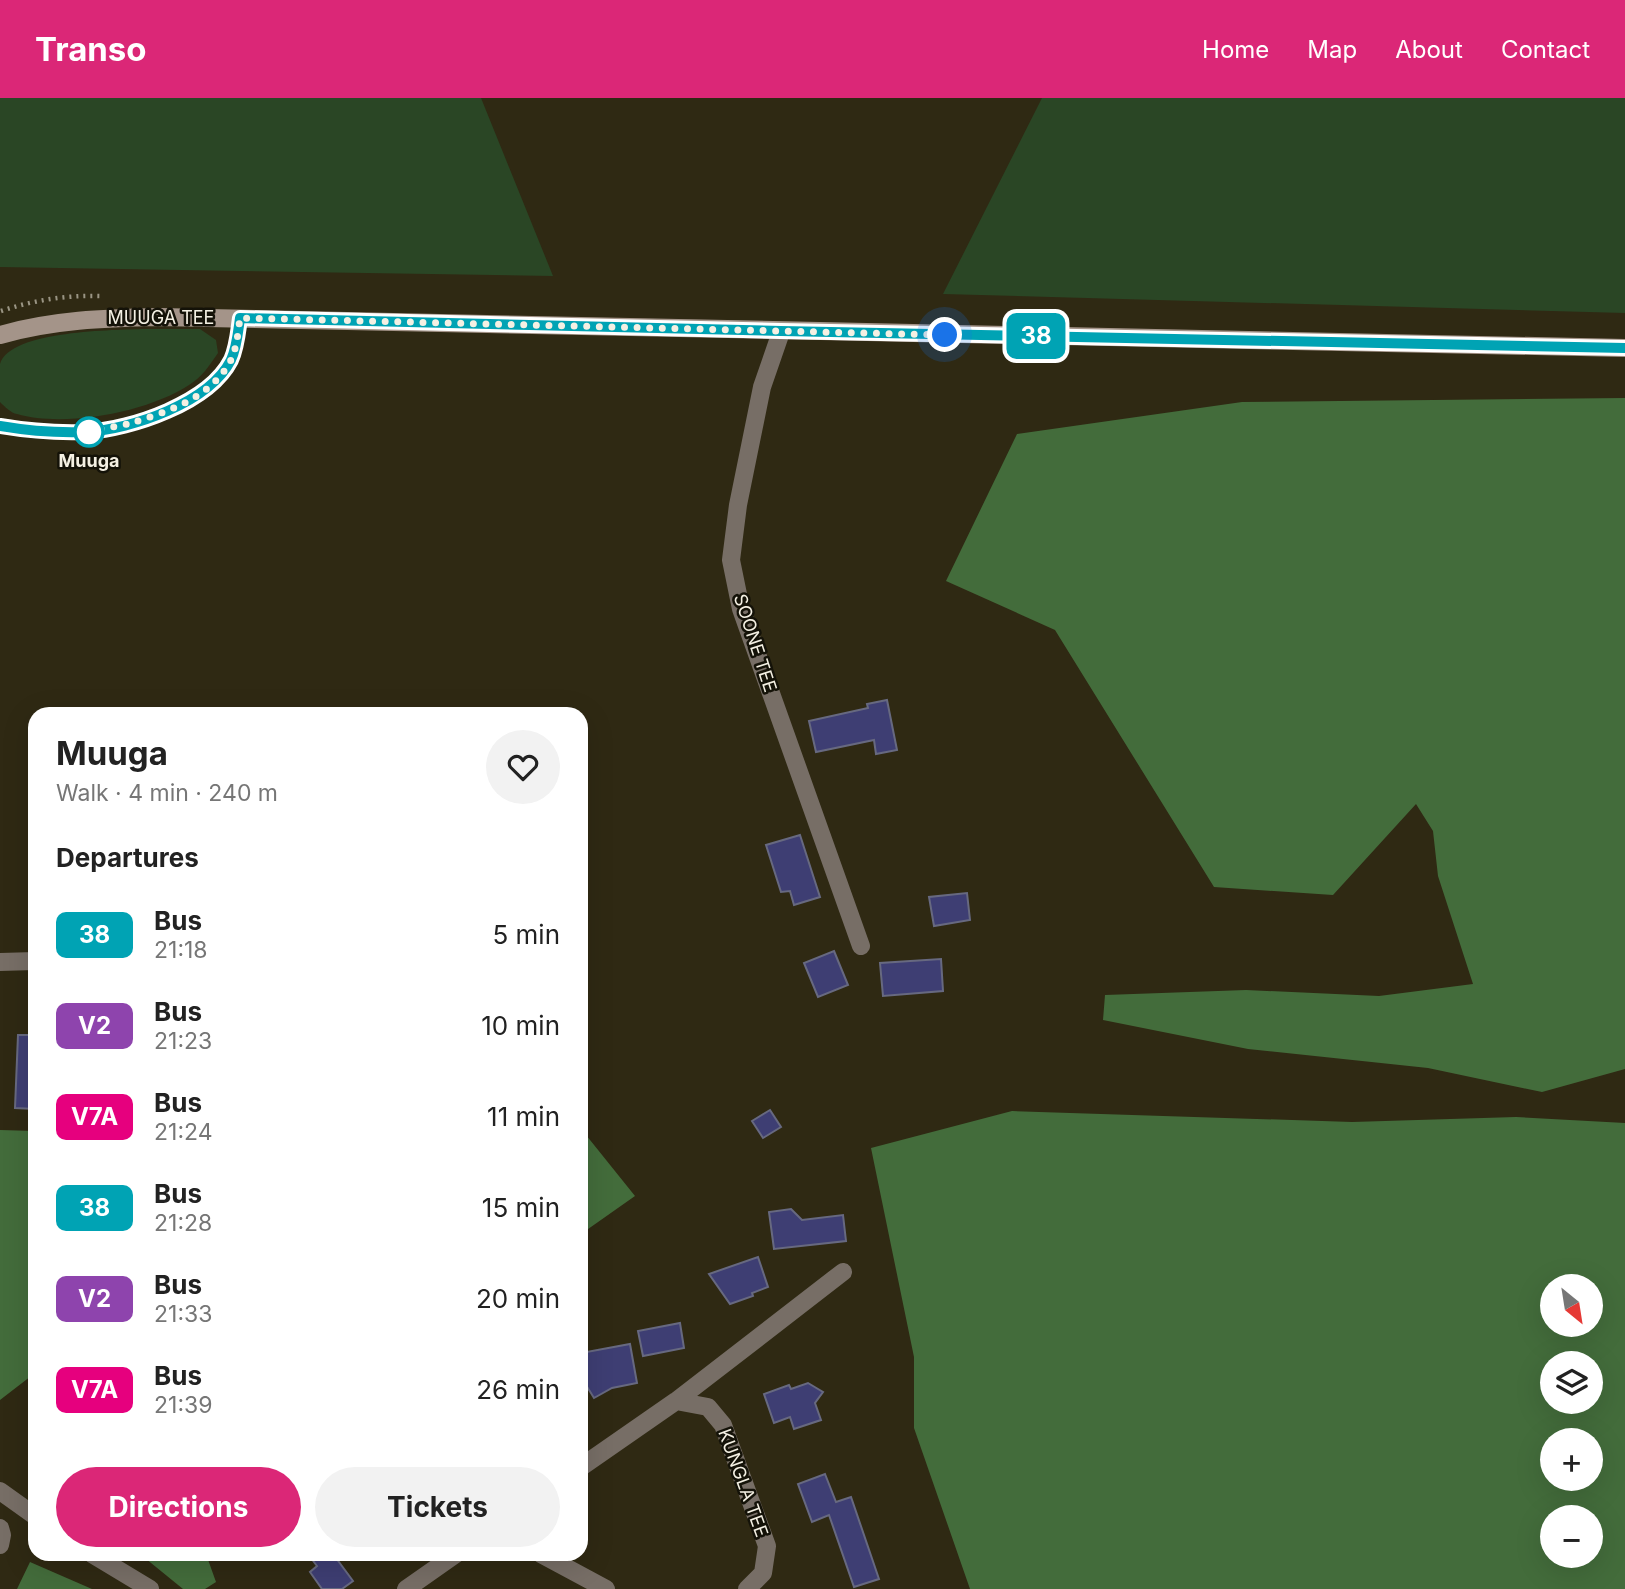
<!DOCTYPE html>
<meta charset="utf-8">
<style>
:root{--surface:#fff;--page:#f2f2f2;--text:#222;--muted:#767676;--accent:#db2777}
body{margin:0;font-family:Inter,sans-serif;background:var(--page);color:var(--text);height:100vh;display:flex;flex-direction:column;font-size:26px;white-space:nowrap}
*{box-sizing:border-box;margin:0}
p{font-size:23px;color:var(--muted)}
.icon{flex:none;width:38px;height:38px;fill:none;stroke:currentColor;stroke-width:2;stroke-linecap:round;stroke-linejoin:round}
.map{position:relative;flex:1;overflow:hidden}
.panel{position:absolute;left:28px;top:609px;width:560px;height:854px;display:flex;flex-direction:column;background:var(--surface);border-radius:21px;box-shadow:0 7px 28px #0002}
.panel>*{flex:none}
.badge{padding:0 14px;border-radius:10px;font-size:24px;line-height:46px}
.needle{width:46px;rotate:150deg}
.fabs{position:absolute;left:1540px;top:1176px;display:grid;gap:14px}
.fabs a{display:grid;place-items:center;width:63px;height:63px;border-radius:50%;background:var(--surface);box-shadow:0 7px 28px #0002;font-size:35px}
.you{position:absolute;width:35px;height:35px;margin:-18px;border:5px solid #fff;border-radius:50%;background:#1a73e8;box-shadow:0 0 0 10px #1a73e833}
.map>.badge{position:absolute;translate:-50% -50%;box-shadow:0 0 0 4px #fff}
h2{padding:0 28px;font-size:26px;line-height:63px}
.round{display:grid;place-items:center;flex:none;width:74px;height:74px;border-radius:37px;background:var(--page)}
.headline{display:flex;align-items:center;justify-content:space-between;height:119px;padding:0 28px}
h1{font-size:33px;font-weight:700;line-height:52px}
.cta{display:flex;gap:14px;margin-top:auto;padding:14px 28px}
.cta a{flex:1;height:80px;border-radius:42px;background:var(--accent);color:#fff;font-size:28px;font-weight:700;line-height:80px;text-align:center}
.cta a+a{background:var(--page);color:var(--text)}
ul{padding:0;list-style:none}
li{display:flex;align-items:center;gap:21px;height:91px;padding:0 28px}
li div{flex:1}
li b{display:block;font-size:26px}
li em{font-style:normal}
li .badge{min-width:77px;font-weight:700;text-align:center}
header{display:flex;align-items:center;gap:42px;box-sizing:border-box;height:98px;padding:0 35px;background:var(--accent);color:#fff}
header strong{font-size:33px}
nav{display:flex;gap:38px;margin-inline-start:auto;font-size:24px}
.map>svg:first-child{display:block}
</style>
<header>
<strong>Transo</strong>
<nav><a>Home</a><a>Map</a><a>About</a><a>Contact</a></nav>
</header>
<div class="map">
<svg width="1625" height="1491" viewBox="0 0 1625 1491">
<rect width="100%" height="100%" fill="#2f2913"/>
<path fill="#2a4625" d="M0 0H481L553 178 0 169Z
M1042 0H1625V215L943 196Z
M145 231H200L216 242 218 255C209 268 202 279 189 287 148 314 65 330 17 316 11 315 5 309 0 304 0 293 0 276 0 266 10 232 116 232 145 231Z"/>
<path fill="#436c3b" fill-rule="evenodd" d="M1625 300V971L1542 994 1428 970 1248 951 1103 922 1105 897 1246 892 1379 898 1473 886 1438 778 1433 733 1416 706 1333 797 1214 789 1055 532 946 483 1017 336 1242 304Z
M1012 1013 1352 1024 1516 1019 1625 1025V1491H970L914 1330V1259L871 1050ZM1552 1188H1591V1227H1552ZM1591 1265V1304H1552V1265ZM1552 1342H1591V1381H1552ZM1552 1419H1591V1458H1552Z
M0 1032 35 1033V1275L0 1302Z
M582 1032 635 1098 581 1136V1033Z
M140 1456H206L216 1484 205 1491H183Z
M30 1464 92 1491H17Z"/>
<path fill="#3e3e73" stroke="#676980" stroke-width="2" d="M887 602 897 652 876 656 874 642 816 654 809 623 868 610 867 606Z
M800 737 820 799 794 807 790 793 781 794 766 747Z
M967 795 970 822 934 828 929 799Z
M834 853 848 887 818 899 804 865Z
M941 861 943 893 883 898 880 865Z
M18 937H35V1011L15 1010Z
M770 1012 781 1029 763 1040 752 1023Z
M791 1111 802 1122 843 1117 846 1143 774 1151 769 1114Z
M758 1159 768 1189 752 1195 753 1198 730 1206 709 1176Z
M680 1225 684 1250 643 1258 638 1233Z
M630 1246 637 1285 612 1290 594 1300 581 1279V1255Z
M808 1285 823 1294 815 1305 821 1322 794 1331 790 1319 774 1325 764 1296 789 1287 791 1291Z
M825 1376 836 1404 851 1399 879 1481 854 1489 829 1417 812 1424 798 1386Z
M308 1456H333L353 1483 342 1491H322L310 1474 317 1468Z"/>
<g fill="none" stroke-linecap="round" stroke-linejoin="round">
<path stroke="#9a9584" stroke-width="4.5" stroke-dasharray="2 5" stroke-linecap="butt" d="M1 213C34 202 67 197 102 198"/>
<path stroke="#776e66" stroke-width="14" d="M0 328C29 333 57 336 86 334 131 331 210 305 231 262 237 249 238 234 240 220"/>
<path stroke="#776e66" stroke-width="18" d="M781 234 762 289 738 407 731 462 741 511 861 848
M0 864 35 863
M676 1303 843 1174
M581 1369 676 1303 708 1309 723 1327 767 1448 763 1475 747 1491
M0 1393 35 1418
M0 1430 2 1437 0 1447
M92 1456 150 1491
M541 1456 606 1491
M406 1491 456 1456"/>
<path stroke="#a49489" stroke-width="18" d="M0 237C52 222 105 220 159 219L1625 250"/>
</g>
<g fill="none" stroke-linecap="round" stroke-linejoin="round">
<g stroke="#fff" stroke-width="16">
<path id="line" d="M0 328C29 333 57 335 86 334 132 331 209 305 231 262 237 249 238 234 240 220L781 233 1625 250"/>
</g>
<use href="#line" stroke="#00a3b4" stroke-width="10"/>
<path stroke="#f4f0e3" stroke-width="7" stroke-dasharray="0 12.6" d="M89 334C102 330 118 329 131 325 168 314 212 299 231 262 237 249 238 234 240 220L945 237"/>
</g>
<circle fill="#fff" stroke="#00a3b4" stroke-width="3.5" cx="89" cy="334" r="14"/>
<g text-anchor="middle" stroke-width="5" stroke-linejoin="round" paint-order="stroke">
<g font-size="18" fill="#f4f0e3" stroke="#141208">
<text x="161" y="226">MUUGA TEE</text>
<text transform="translate(755 545) rotate(72)" y="6">SOONE TEE</text>
<text transform="translate(743 1385) rotate(70)" y="6">KUNGLA TEE</text>
</g>
<g font-size="18" font-weight="bold" fill="#f4f0e3" stroke="#141208">
<text x="89" y="369">Muuga</text>
</g>
</g>
</svg>
<div class="fabs">
<a><svg class="needle" viewBox="-14 -14 28 28"><path d="M0-13l5 13h-10z" fill="#e53935"/><path d="M0 13l5-13h-10z" fill="#767676"/></svg></a>
<a><svg class="icon" aria-label="layers" viewBox="0 0 24 24"><path d="M12 4l9 5-9 5-9-5zM3 14l9 5 9-5"/></svg></a>
<a>+</a>
<a>−</a>
</div>
<div class="you" style="left:945px;top:237px"></div>
<b class="badge" style="left:1036px;top:238px;background:#00a3b4;color:#fff">38</b>
<section class="panel">
<div class="headline"><div><h1>Muuga</h1><p>Walk · 4 min · 240 m</p></div><a class="round"><svg class="icon" aria-label="heart" viewBox="0 0 24 24"><path d="M12 20l-8-8c-3-5 5-10 8-4 3-6 11-1 8 4z"/></svg></a></div>
<h2>Departures</h2>
<ul>
<li><span class="badge" style="background:#00a3b4;color:#fff">38</span><div><b>Bus</b><p>21:18</p></div><em>5 min</em></li>
<li><span class="badge" style="background:#8e44ad;color:#fff">V2</span><div><b>Bus</b><p>21:23</p></div><em>10 min</em></li>
<li><span class="badge" style="background:#e6007e;color:#fff">V7A</span><div><b>Bus</b><p>21:24</p></div><em>11 min</em></li>
<li><span class="badge" style="background:#00a3b4;color:#fff">38</span><div><b>Bus</b><p>21:28</p></div><em>15 min</em></li>
<li><span class="badge" style="background:#8e44ad;color:#fff">V2</span><div><b>Bus</b><p>21:33</p></div><em>20 min</em></li>
<li><span class="badge" style="background:#e6007e;color:#fff">V7A</span><div><b>Bus</b><p>21:39</p></div><em>26 min</em></li>
</ul>
<div class="cta"><a>Directions</a><a>Tickets</a></div>
</section>
</div>
